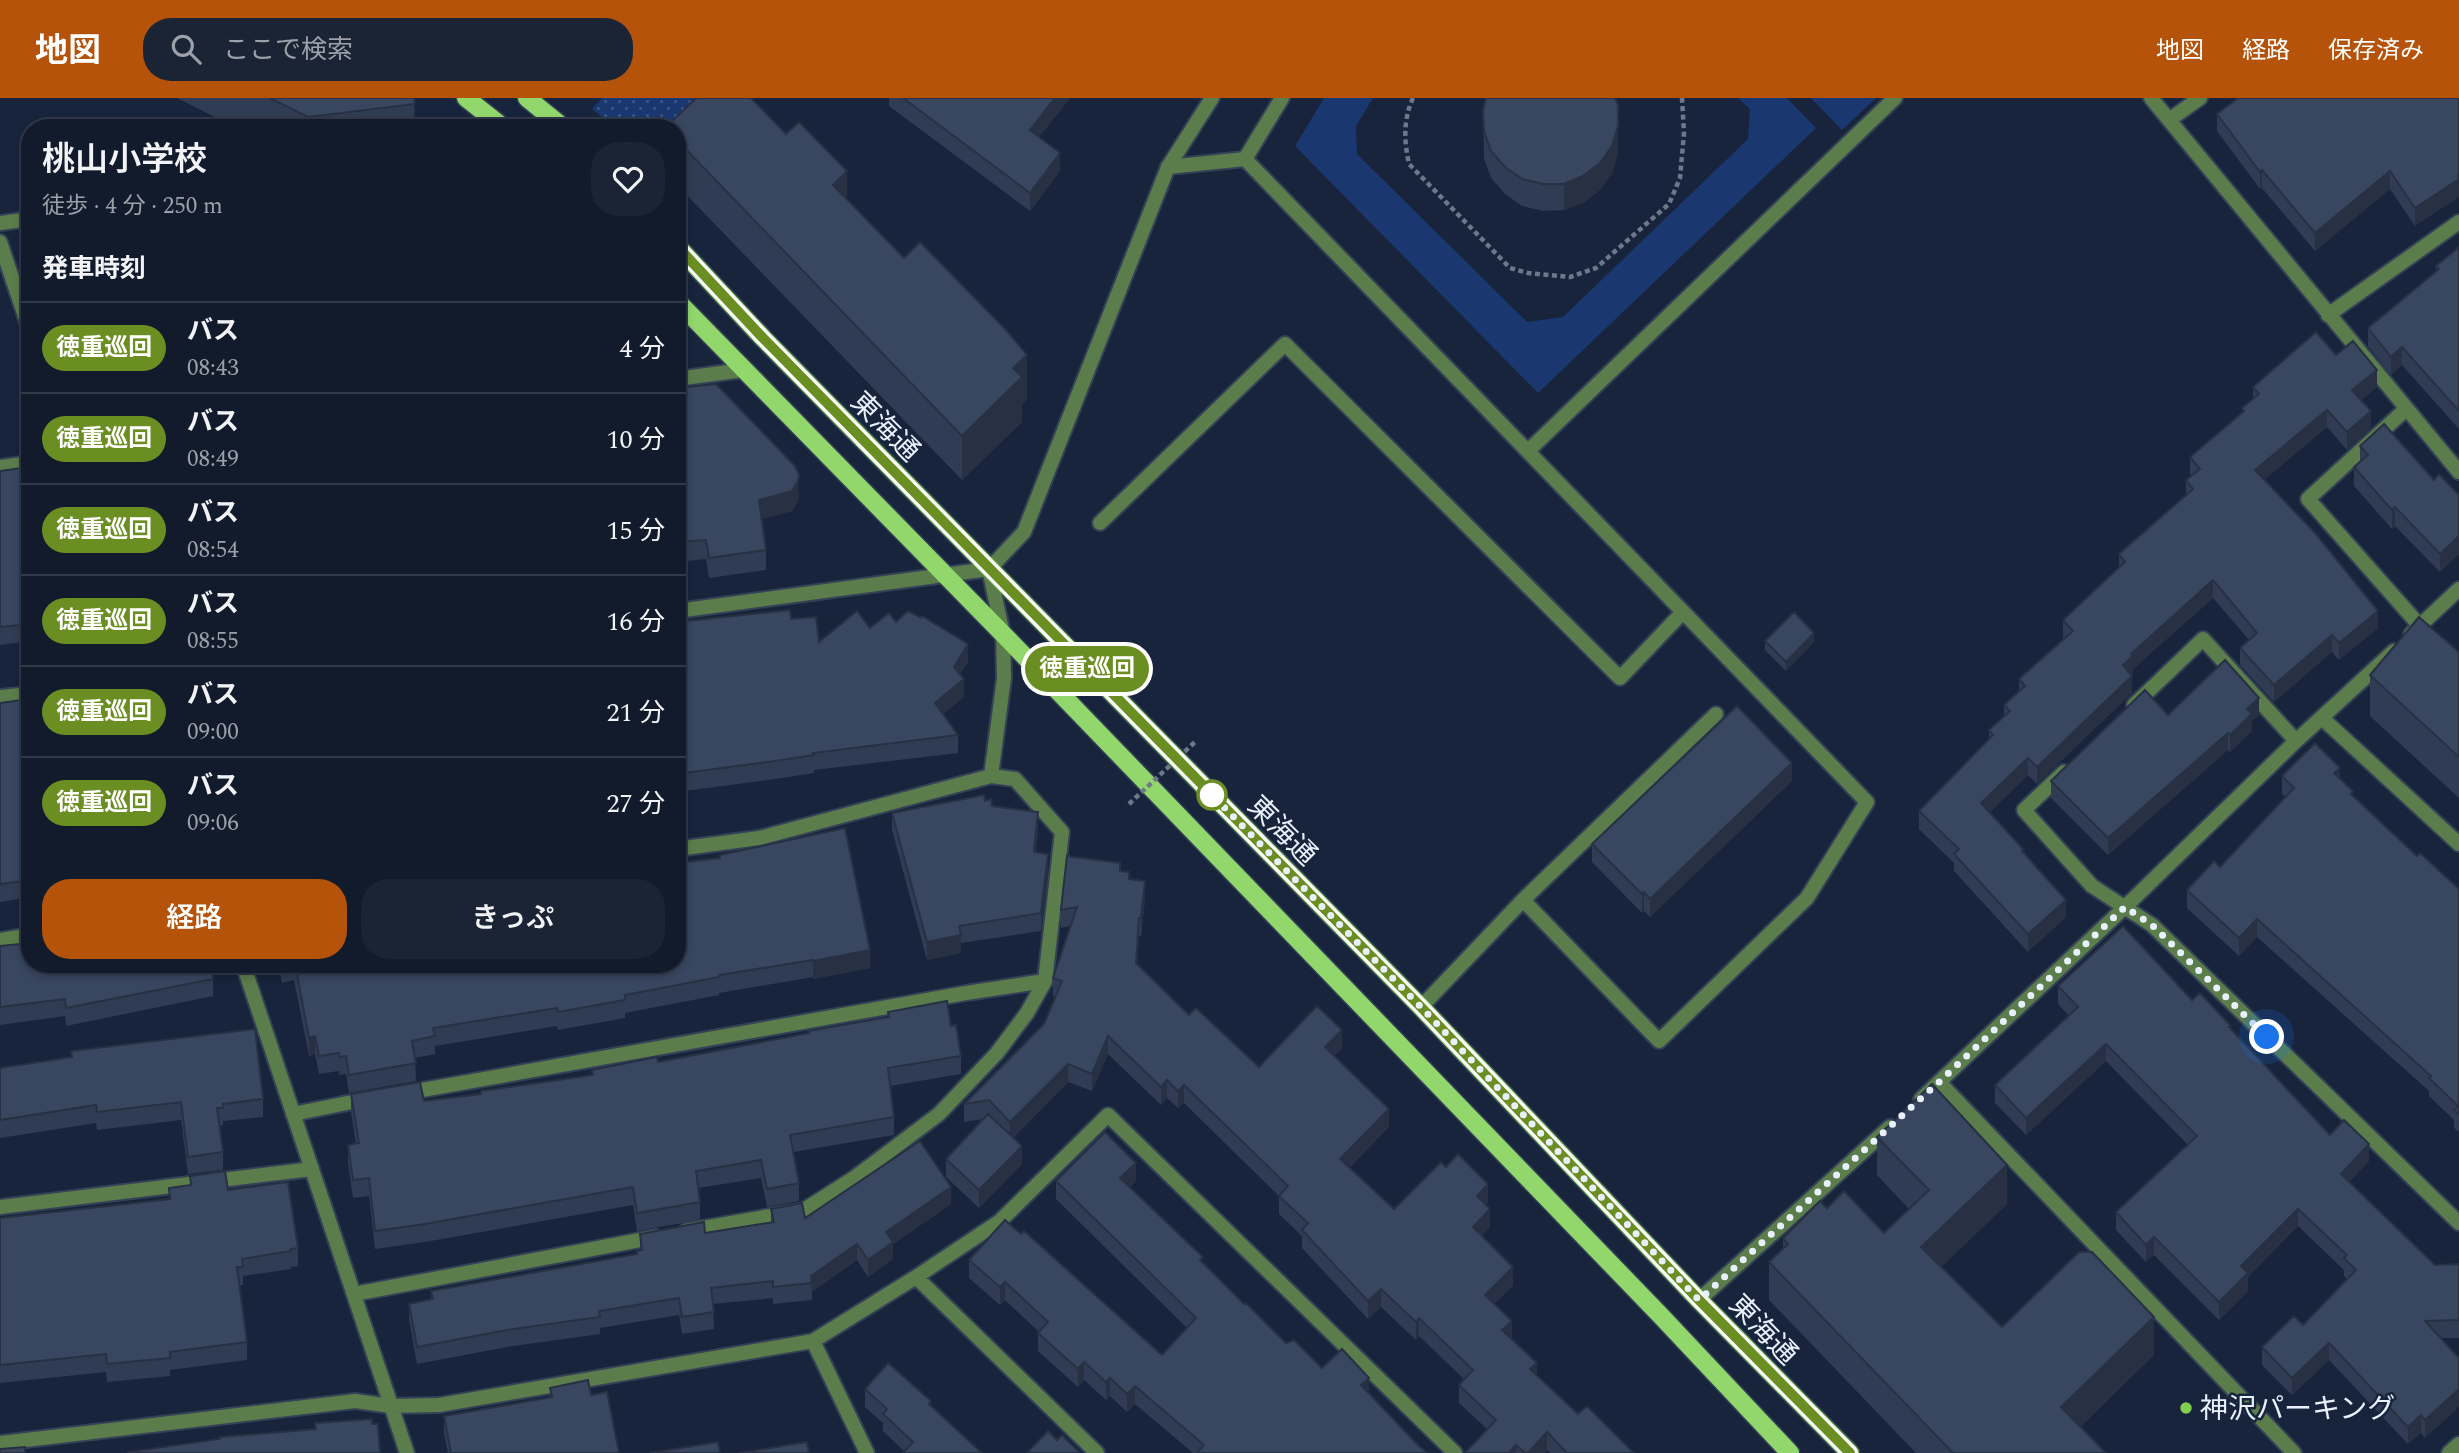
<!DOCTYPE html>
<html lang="ja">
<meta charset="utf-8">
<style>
:root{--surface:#111b2c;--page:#1a2434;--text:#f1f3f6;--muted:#9ca1a9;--line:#303948;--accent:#b45309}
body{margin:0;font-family:Spectral,"Noto Sans JP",serif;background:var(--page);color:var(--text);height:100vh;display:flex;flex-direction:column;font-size:26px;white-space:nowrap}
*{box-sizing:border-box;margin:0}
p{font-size:23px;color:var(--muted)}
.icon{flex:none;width:38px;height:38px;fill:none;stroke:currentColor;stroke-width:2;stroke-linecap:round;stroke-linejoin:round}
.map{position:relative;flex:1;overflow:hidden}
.side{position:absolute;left:21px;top:21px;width:665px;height:854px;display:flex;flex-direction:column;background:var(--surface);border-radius:28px;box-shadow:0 4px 10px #0003,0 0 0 2px var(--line)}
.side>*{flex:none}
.badge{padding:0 14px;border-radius:23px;font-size:24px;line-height:46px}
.you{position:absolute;width:35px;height:35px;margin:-18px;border:5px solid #fff;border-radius:50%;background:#1a73e8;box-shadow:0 0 0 10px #1a73e833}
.map>.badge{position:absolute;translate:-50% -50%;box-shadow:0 0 0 4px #fff}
h2{padding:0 21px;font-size:26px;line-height:63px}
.round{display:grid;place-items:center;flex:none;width:74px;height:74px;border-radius:28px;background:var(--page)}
.overview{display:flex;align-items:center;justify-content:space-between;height:119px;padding:0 21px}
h1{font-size:33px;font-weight:600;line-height:52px}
.cta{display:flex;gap:14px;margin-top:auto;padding:14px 21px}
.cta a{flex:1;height:80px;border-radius:28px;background:var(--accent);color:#fff;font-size:28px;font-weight:600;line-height:80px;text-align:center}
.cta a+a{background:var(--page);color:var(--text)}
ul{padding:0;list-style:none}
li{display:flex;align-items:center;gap:21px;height:91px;padding:0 21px;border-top:2px solid var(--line)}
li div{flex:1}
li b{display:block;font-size:26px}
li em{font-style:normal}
li .badge{min-width:77px;font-weight:700;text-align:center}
header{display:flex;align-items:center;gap:42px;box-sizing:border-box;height:98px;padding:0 35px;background:var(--accent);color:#fff}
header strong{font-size:33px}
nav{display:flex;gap:38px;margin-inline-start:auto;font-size:24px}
.search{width:490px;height:63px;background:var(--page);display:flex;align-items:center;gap:18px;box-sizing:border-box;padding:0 24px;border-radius:28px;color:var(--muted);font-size:26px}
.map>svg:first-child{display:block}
</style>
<header>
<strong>地図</strong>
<div class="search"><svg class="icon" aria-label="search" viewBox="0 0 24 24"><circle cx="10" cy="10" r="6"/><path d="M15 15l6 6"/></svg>ここで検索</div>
<nav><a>地図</a><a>経路</a><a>保存済み</a></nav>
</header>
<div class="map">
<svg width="2459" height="1355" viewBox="0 0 2459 1355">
<defs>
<pattern id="park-dots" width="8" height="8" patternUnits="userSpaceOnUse" patternTransform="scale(1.75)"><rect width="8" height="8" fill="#1a386f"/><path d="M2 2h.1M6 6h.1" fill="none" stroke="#3b5584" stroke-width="1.8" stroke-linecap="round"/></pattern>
</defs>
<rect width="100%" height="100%" fill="#17243b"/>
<path fill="#1a386f" d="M1324 0H1373L1356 28 1357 56 1527 224 1563 219 1748 41 1750 11 1738 0H1787L1816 30 1538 295 1295 48Z
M1811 0H1876L1842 32Z"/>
<path fill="url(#park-dots)" d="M602 0H698L667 30H615L592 11Z"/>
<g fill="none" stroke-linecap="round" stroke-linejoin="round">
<g stroke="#344156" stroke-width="18">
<path id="service" d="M1245 61 1867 704 1807 800 1659 943 1523 802
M1168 69 1245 61 1282 0
M1528 353 1895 0
M1100 425 1285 246 1620 580 1682 515
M1421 909 1523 802 1716 616"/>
</g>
<g stroke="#344156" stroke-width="18">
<path id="minor" d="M2151 0 2459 374
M2169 22 2200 0
M0 125 30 121
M0 144 30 233
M2328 217 2459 124
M677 281 743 272
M2406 311 2308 401 2420 528
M0 369 30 365
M989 471 1003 536 1004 580 991 678
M677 513 989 471 1024 434 1168 69 1212 0
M2411 536 2459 491
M0 599 30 596
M2134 607 2203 541 2296 643
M2322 620 2459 746
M2064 674 2024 712 2092 788 2152 827 2459 1125
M677 751 759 740 991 678 1015 681 1062 734 1045 883 1027 915 997 955 939 1016 854 1080 804 1112 686 1133
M0 842 30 837
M243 866 407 1355
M1939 984 2294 1355
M405 995 966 895 1045 883
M1921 1001 2125 809 2296 643 2394 553
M293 1016 367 1001
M0 1109 312 1071
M916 1179 1097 1355
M354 1196 656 1139
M1699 1202 1890 1029
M813 1243 867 1355
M0 1345 355 1303 391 1308 439 1307 813 1243 916 1179 1000 1123 1108 1017 1455 1355"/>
</g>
<g stroke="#344156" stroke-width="18">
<path id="tertiary" d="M2449 1355 2459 1346"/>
</g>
<g stroke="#344156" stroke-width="21">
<path id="primary" d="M466 0 504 30
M527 0 564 30
M677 148 763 240 1421 909 1699 1202 1850 1355
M677 203 1003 536 1662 1219 1790 1355"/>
</g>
<path stroke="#6d788b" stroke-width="4.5" stroke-dasharray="5 3.5" stroke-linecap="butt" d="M1413 0C1403 22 1404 43 1409 66L1510 170 1528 175 1570 179 1596 170 1669 106 1680 80 1684 35 1682 0"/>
<use href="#service" stroke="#5b7d4b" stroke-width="14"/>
<use href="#minor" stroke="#5b7d4b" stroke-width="14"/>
<use href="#tertiary" stroke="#5b7d4b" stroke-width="14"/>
<use href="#primary" stroke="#91d76c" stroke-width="18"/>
<path stroke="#6d788b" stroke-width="4.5" stroke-dasharray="5 3.5" stroke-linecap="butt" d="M1129 706 1197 642"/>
</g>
<path fill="#303c53" d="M177 0H414L415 30H237Z
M889 0H1070L1039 39 1060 73 1030 113 889 8Z
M2237 0H2459L2415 128 2390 91 2315 153 2262 90 2260 91 2217 33V16Z
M1483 12 1618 55 1612 75 1600 92 1583 105 1564 112 1543 113 1522 108 1505 96 1491 80 1484 60Z
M677 30 847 102 1027 301 1022 306V324L962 382 677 87Z
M2459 149V331L2402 267 2391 277 2368 248V230L2436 173V168Z
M2336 257 2377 289 2361 302 2371 330 2347 352 2327 329 2264 382 2378 530 2339 562 2332 554 2274 604 2240 567V550L2249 542 2213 500 2133 571V575L2131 577 2132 595 2037 686 2028 677 1990 714 2024 755 2066 819 2028 854 1954 773V765L1919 731V713L1989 641V632L2004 618V607L2019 593V581L2064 541 2063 540V522L2119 470V456L2186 397V382L2191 378 2190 376V359L2242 315V310L2253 300V289Z
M677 290 799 397 798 403 792 413 761 421 766 452V472L709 480 706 461 677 464Z
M2360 348 2434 382 2459 397V456L2440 474 2395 428 2392 431 2354 388V369L2360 364Z
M30 369V543L0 547V373Z
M791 521 819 544 896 524 968 564 960 576 964 599 943 616 958 637V655L814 672V675L782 680 677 694V524Z
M1765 543 1814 544 1786 573 1765 552Z
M2459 554V700L2370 618V577Z
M30 601V799L0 804V605Z
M2168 617H2259L2252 623V633L2230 654 2228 652 2108 757 2051 700V683Z
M2282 678 2340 681 2353 698 2417 758 2459 791V1034L2454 1030V1022L2429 998V993L2257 839 2239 858 2187 810V792L2220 769 2285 699 2282 696Z
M1792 683 1650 819 1644 813 1642 815 1592 764V746Z
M985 703 992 708 1038 732 1036 754 1048 773 1041 833 961 845V855L927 862 892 732V715Z
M677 765 870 870 813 881V879L719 895V897L625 915V920L558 932 557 928 435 948V956L415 960 416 983 349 995 346 976 339 977V973L319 976 315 956 309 958 294 882 282 885 279 866H677Z
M1120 773 1129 781 1145 801 1141 838H1139L1137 866 1189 917 1259 969 1342 950 1334 957 1389 1029 1350 1069 1394 1111 1488 1104 1486 1107 1490 1129 1482 1138 1513 1187 1494 1206 1511 1241 1537 1277 1578 1316 1634 1355H1550L1547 1352 1545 1355H1465L1487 1331 1459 1305V1287L1464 1281 1419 1238 1416 1242 1381 1209 1368 1221 1302 1150V1138L1279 1116V1098L1184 1005 1178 1010 1167 1000 1161 1007 1108 956 1092 993 1068 984 1013 1040 1022 1066 979 1110 946 1079V1061L983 1021 964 1024V1006L1044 926 1056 899 1053 898V880L1070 828 1061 830V812Z
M0 848 213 881V898L66 928 65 918 0 927Z
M2058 888 2192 902 2231 931 2330 1037 2369 1063 2349 1084 2435 1167 2459 1166V1240H2441L2425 1340 2421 1335 2408 1346 2329 1262 2292 1297 2262 1267V1249L2303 1227 2347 1181 2344 1178V1172L2298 1128 2248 1179V1193L2219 1222 2154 1157 2146 1164 2116 1132V1114L2188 1047 2106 963 2026 1037 1995 1005V987L2069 918 2058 906Z
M888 914 951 928 961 958V976L890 988 894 1019V1037L793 1054 799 1085V1103L767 1109 761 1080 698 1090 700 1104V1122L637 1133 633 1107 425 1144 375 1151 369 1098 353 1100 348 1065V1047L356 1046 351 1014V996L424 1003 481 996 592 978V972L658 964 888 919Z
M71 953 263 1001V1019L223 1023V1027L220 1028 223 1054V1072L188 1076 181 1022 97 1032 96 1025 0 1040V970L71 959Z
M1877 1039 2007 1106 1941 1169 2002 1229 2154 1257 2080 1329 2106 1355H1916L1769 1202V1164L1783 1151V1140L1884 1135 1909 1111 1877 1077Z
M190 1078 228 1092 298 1150V1168L291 1169V1171L243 1178V1187H240L247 1244V1262L170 1272V1278L107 1284 106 1274 0 1285V1120L169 1101V1090L190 1087Z
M1056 1083H1136L1130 1089 1244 1206 1286 1245 1322 1270 1369 1296 1427 1355H1193L1135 1306 1127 1314 1110 1298 1106 1302 1084 1282 1078 1289 1038 1253V1235L1039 1234 1005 1202 1000 1207 969 1180V1162L1162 1257 1187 1230 1056 1101Z
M951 1106 893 1146V1161L868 1179 857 1162 812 1194V1202L773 1206V1200L713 1206 714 1231 682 1236 679 1217 600 1230V1236L507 1249 417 1266 409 1222V1206L431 1201V1193L637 1156 640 1152V1136L705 1135 771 1124V1111L805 1120Z
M550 1290 591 1297 619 1355H448L444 1335V1318L550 1299Z
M865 1291 931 1308 982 1355 904 1353 883 1333V1325L865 1309Z"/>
<path fill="#273143" d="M1055 0H1070L1030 51V32Z
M1618 28V55L1612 75 1600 92 1583 105 1564 112V86Z
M1060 55V73L1030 113V95Z
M2262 72V90L2260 91V74Z
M847 73V118L833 87Z
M2390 73V91L2315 153V135Z
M2459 76V99L2415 128V110Z
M2402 249V267L2391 277V259Z
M1027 257V301L1022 306V324L962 382V338L1013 270Z
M2377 272V289L2352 310V292Z
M2327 312V329L2255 390V372Z
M2371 313V330L2347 352V334Z
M799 377 798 403 792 413 759 422V402Z
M2395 409V428L2392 431V412Z
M2459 438V456L2440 474V456Z
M2213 482V500L2133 571V575L2123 585V567L2131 556Z
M2378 513V530L2339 562V545Z
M1814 535V544L1786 573V564Z
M2332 537V554L2274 604V587Z
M968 546V564L954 586V569Z
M2132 578V595L2037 686V669Z
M964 581V599L935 623V605Z
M2259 600V617L2252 623V633L2230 654V637L2247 611Z
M2228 635V652L2108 757V740Z
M2028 660V677L1981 723V705Z
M1792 665V683L1650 819V801Z
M2340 670V688L2334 675Z
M1038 714V732L1034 772V754Z
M1048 756V773L1041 833V815Z
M1145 783V801L1141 838V820Z
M1644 794V813L1642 815V796Z
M2066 802V819L2028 854V836Z
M1139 820V838L1136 883V865Z
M2257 821V839L2239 858V840Z
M961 837V855L927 862V844Z
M870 852V870L813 881V863Z
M1342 932V950L1325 967V949Z
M315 938V956L309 958V940Z
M1108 938V956L1092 993V976Z
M2106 946V963L2026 1037V1020Z
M1068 966V984L1010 1042V1024Z
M1167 982V1000L1161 1007V989Z
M1184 987V1005L1178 1010V993Z
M1389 1011V1029L1340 1078V1061Z
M2369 1046V1063L2341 1093V1076Z
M1022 1048V1066L979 1110V1092Z
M1136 1065V1083L1120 1098V1080Z
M2007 1067V1106L1921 1187V1149Z
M1488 1086V1104L1477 1116V1098Z
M951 1089V1106L893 1146V1161L868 1179V1162L886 1134Z
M1490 1111V1129L1473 1147V1129Z
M2298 1111V1128L2248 1179V1193L2219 1222V1204L2241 1168Z
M2154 1139V1157L2146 1164V1147Z
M857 1146V1162L812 1194 811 1178Z
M1513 1169V1187L1485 1215V1197Z
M1005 1184V1202L1000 1207V1189Z
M1381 1191V1209L1368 1221V1203Z
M2154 1219V1257L2061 1347V1309Z
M1419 1220V1238L1416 1242V1224Z
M1512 1223V1241L1502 1232Z
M2329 1245V1262L2292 1297V1280Z
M1084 1264V1282L1078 1289V1271Z
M1537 1265V1282L1530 1271Z
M1110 1280V1298L1106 1302V1284Z
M1369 1280V1297L1361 1287Z
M1135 1288V1306L1127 1314V1296Z
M2459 1291V1309L2425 1340V1322Z
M2421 1317V1335L2408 1346V1329Z
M1547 1334V1352L1545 1355H1528Z
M1516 1347V1355H1509Z"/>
<path fill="#384660" stroke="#273143" stroke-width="2" d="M270 0H414L415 6 308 19Z
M696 0H751L786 36 799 24 847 73 833 87 904 160 920 144 1007 233 1027 257 1013 270 1022 279 962 338 677 42V30H665Z
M903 0H1055L1030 32 1060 55 1030 95Z
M1486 0H1615L1618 7V28L1612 48 1600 65 1583 78 1564 86H1543L1522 81 1505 69 1491 53 1484 33 1483 12Z
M2238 0H2459V76L2458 77 2459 81 2415 110 2390 73 2315 135 2262 72 2260 74 2217 16Z
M2459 149V313L2402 249 2391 259 2368 230 2439 171 2436 168Z
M2316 234 2336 257 2353 243 2377 272 2352 292 2371 313 2347 334 2327 312 2255 372 2316 436 2378 513 2339 545 2332 537 2274 587 2240 550 2257 535 2213 482 2131 556 2133 558 2123 567 2132 578 2037 669 2028 660 1981 705 2024 752 2022 753 2066 802 2028 836 1954 756 1959 751 1919 713 1993 637 1989 632 2010 613 2004 607 2025 588 2019 581 2073 533 2063 522 2125 464 2119 456 2193 391 2186 382 2200 371 2190 359 2244 313 2242 310 2259 296 2253 289Z
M716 286 795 368 799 377 798 383 792 393 759 402 766 452 709 460 706 442 677 444V290Z
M2384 326 2434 382 2439 376 2459 397V438L2440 456 2395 409 2392 412 2354 369 2368 357 2360 348Z
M30 369V526L0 529V373Z
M790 512 791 521 816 519 819 544 857 513 870 530 889 515 896 524 908 513 921 520 922 518 968 546 954 569 964 581 935 605 958 637 813 655 814 657 782 662 677 676V524Z
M1794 514 1814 535 1786 564 1765 543Z
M2419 519 2459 554V659L2370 577Z
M2225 562 2259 600 2247 611 2252 616 2230 637 2228 635 2108 740 2051 683 2145 592 2168 617Z
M30 601V782L0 786V605Z
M1737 608 1792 665 1650 801 1644 794 1642 796 1592 746Z
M2315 645 2340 670 2334 675 2353 693 2351 696 2417 758 2420 755 2459 791V1016L2454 1012 2458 1008 2429 980 2431 978 2257 821 2239 840 2187 792 2214 763 2220 769 2294 690 2282 678Z
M984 697 985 703 991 701 992 708 1038 714 1034 754 1048 756 1041 815 959 828 961 837 927 844 892 715Z
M845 730 870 852 813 863V862L719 877V879L625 897V902L558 914 557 910 433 930 435 938 412 943 416 965 349 977 346 958 339 959V955L319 958 315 938 309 940 295 866H677V765L720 760V757Z
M1067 758 1120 765V773L1129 774V781L1145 783 1141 820H1139L1136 865 1189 917 1196 910 1259 969 1317 908 1342 932 1325 949 1389 1011 1340 1061 1394 1111 1441 1064 1446 1069 1458 1056 1488 1086 1477 1098 1490 1111 1473 1129 1513 1169 1485 1197 1512 1223 1502 1232 1537 1265 1530 1271 1578 1316 1587 1308 1634 1355H1567L1547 1334 1528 1355H1525L1516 1347 1509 1355H1465L1496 1322 1459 1287 1473 1272 1419 1220 1416 1224 1381 1191 1368 1203 1302 1132 1308 1125 1279 1098 1288 1088 1184 987 1178 993 1167 982 1161 989 1108 938 1092 976 1068 966 1010 1024 989 1002 964 1006 1044 926 1062 883 1053 880 1077 809 1061 812Z
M2123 828 2192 902 2200 895 2231 928 2229 929 2330 1037 2344 1022 2369 1046 2341 1076 2435 1167 2459 1166V1222L2425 1223 2459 1260V1291L2425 1322 2421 1317 2408 1329 2329 1245 2292 1280 2262 1249 2294 1218 2303 1227 2356 1172 2344 1160 2347 1157 2298 1111 2241 1168 2248 1175 2219 1204 2154 1139 2146 1147 2116 1114 2197 1038 2106 946 2026 1020 1995 987 2078 909 2058 888Z
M30 845V866H212L213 881 66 910 65 901 0 909V848Z
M947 903 951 928 956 927 961 958 888 970 894 1019 790 1037 799 1085 767 1091 761 1062 696 1073 700 1104 637 1115 633 1089 425 1126 375 1133 369 1080 353 1082 348 1047 359 1045 351 996 420 984 424 1003 481 996V993L593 977 592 972 657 959 658 964 809 935 808 933 889 919 888 914Z
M255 931 263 1001 223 1006V1010H217L223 1054 188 1059 181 1004 97 1014 96 1007 0 1022V970L72 959 71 953Z
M1932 986 2007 1067 1921 1149 2002 1229 2079 1154H2092L2154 1219 2061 1309 2106 1355H1953L1769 1164 1788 1146 1783 1140 1820 1103 1827 1110 1844 1093 1884 1135 1929 1092 1877 1039Z
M988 1016 1022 1048 979 1092 946 1061Z
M1105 1034 1136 1065 1120 1080 1203 1159 1200 1162 1244 1206 1246 1205 1286 1245 1294 1242 1322 1270 1342 1251 1369 1280 1361 1287 1417 1346 1427 1355H1197L1204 1347 1135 1288 1127 1296 1110 1280 1106 1284 1084 1264 1078 1271 1038 1235 1048 1224 1005 1184 1000 1189 969 1162 1005 1122 1021 1136 1024 1133 1162 1257 1196 1220 1056 1083Z
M920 1043 951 1089 886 1134 893 1144 868 1162 857 1146 811 1178 812 1185 773 1189V1183L711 1190 714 1214 682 1219 679 1200 599 1213 600 1219 507 1232 417 1249 409 1206 433 1201 431 1193 637 1156V1153L642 1152 640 1136 704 1124 705 1135 774 1124 771 1111 802 1105 805 1120Z
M225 1073 228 1092 288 1084 298 1150 291 1151V1153L242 1161 243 1169H237L247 1244 170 1254V1260L107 1266 106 1256 0 1267V1120L170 1101 169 1090 191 1087 190 1078Z
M888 1265 931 1303 929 1306 982 1355H903L913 1344 883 1316 887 1311 865 1291Z
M588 1282 591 1297 607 1294 619 1355H451L444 1318 552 1299 550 1290Z
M372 1321V1326H378L380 1355H128V1354L220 1341V1339L316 1331 315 1325Z
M1048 1333 1057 1342 1062 1337 1080 1355H1027Z
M718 1344 720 1355H650Z
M807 1344 809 1355H739Z
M25 1349V1355H0V1351Z"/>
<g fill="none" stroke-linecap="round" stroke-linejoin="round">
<g stroke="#fff" stroke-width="16">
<path id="line" d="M677 148 763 240 1421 909 1699 1202 1850 1355"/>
</g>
<use href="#line" stroke="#6b8e23" stroke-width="10"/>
<path stroke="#e9f0fd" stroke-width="7" stroke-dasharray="0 12.6" d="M1212 697 1205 690 1421 909 1699 1202 1939 984 2125 809 2152 827 2267 939"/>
</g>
<circle fill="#fff" stroke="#6b8e23" stroke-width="3.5" cx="1212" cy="697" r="14"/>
<circle fill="#7fd052" stroke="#17243b" stroke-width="2.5" cx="2186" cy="1310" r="7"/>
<g text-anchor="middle" stroke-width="5" stroke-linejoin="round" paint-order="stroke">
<g font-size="28" fill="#e9f0fd" stroke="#17243b">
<text transform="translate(886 328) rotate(45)" y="10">東海通</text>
<text transform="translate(1283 732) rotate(45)" y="10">東海通</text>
<text transform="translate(1764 1231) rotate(46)" y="10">東海通</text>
</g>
<g font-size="28" fill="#e9f0fd" stroke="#17243b" text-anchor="start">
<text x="2200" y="1320">神沢パーキング</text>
</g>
</g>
</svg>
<div class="you" style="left:2267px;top:939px"></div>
<b class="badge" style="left:1087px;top:571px;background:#6b8e23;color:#fff">徳重巡回</b>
<section class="side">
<div class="overview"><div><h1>桃山小学校</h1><p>徒歩 · 4 分 · 250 m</p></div><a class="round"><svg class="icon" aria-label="heart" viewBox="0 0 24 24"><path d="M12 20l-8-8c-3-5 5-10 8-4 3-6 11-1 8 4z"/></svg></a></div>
<h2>発車時刻</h2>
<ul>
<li><span class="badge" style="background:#6b8e23;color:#fff">徳重巡回</span><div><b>バス</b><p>08:43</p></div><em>4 分</em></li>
<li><span class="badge" style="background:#6b8e23;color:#fff">徳重巡回</span><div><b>バス</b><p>08:49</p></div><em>10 分</em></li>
<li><span class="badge" style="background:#6b8e23;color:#fff">徳重巡回</span><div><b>バス</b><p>08:54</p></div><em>15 分</em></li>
<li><span class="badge" style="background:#6b8e23;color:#fff">徳重巡回</span><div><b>バス</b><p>08:55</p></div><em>16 分</em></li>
<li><span class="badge" style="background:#6b8e23;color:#fff">徳重巡回</span><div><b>バス</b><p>09:00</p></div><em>21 分</em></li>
<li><span class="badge" style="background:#6b8e23;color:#fff">徳重巡回</span><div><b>バス</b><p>09:06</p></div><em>27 分</em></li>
</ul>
<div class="cta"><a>経路</a><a>きっぷ</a></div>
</section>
</div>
